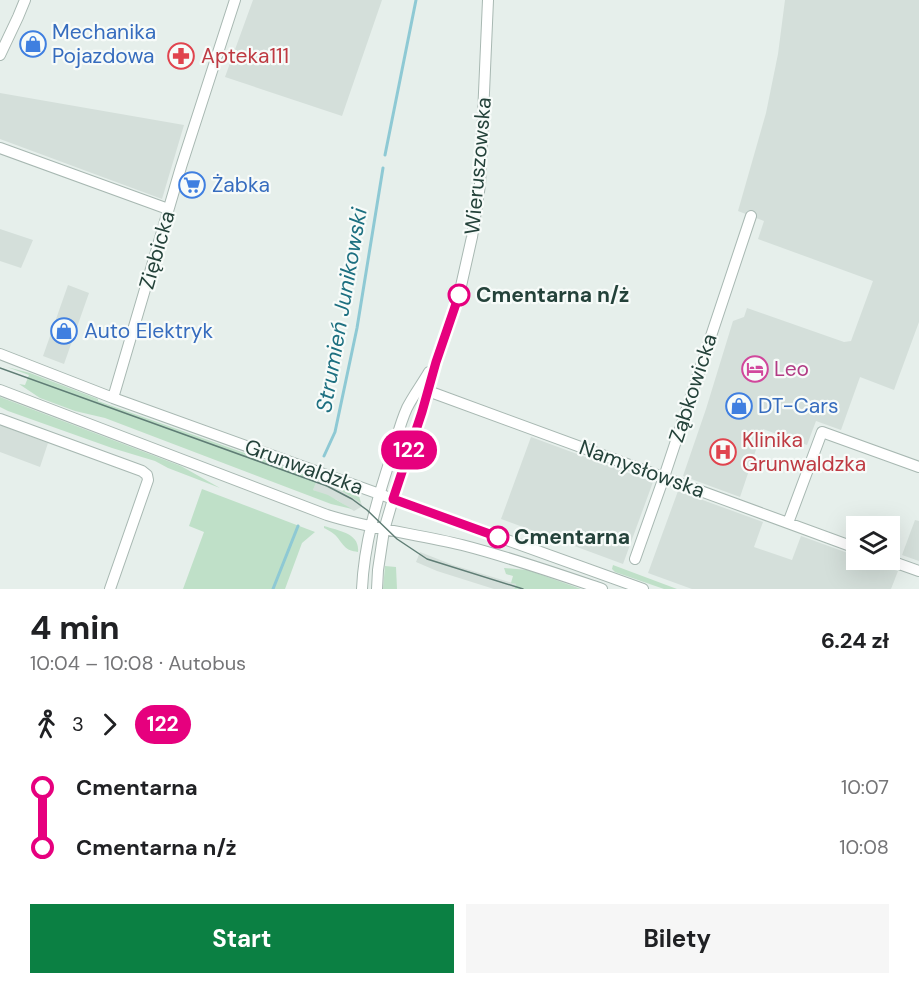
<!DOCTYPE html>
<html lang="pl">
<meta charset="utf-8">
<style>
:root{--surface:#fff;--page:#f6f6f6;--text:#202124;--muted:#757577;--accent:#0b8043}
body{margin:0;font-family:"DM Sans",sans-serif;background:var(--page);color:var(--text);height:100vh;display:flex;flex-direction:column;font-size:22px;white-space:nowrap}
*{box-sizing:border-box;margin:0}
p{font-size:20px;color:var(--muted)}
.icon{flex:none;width:33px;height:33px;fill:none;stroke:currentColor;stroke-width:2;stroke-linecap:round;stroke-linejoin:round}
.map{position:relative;height:589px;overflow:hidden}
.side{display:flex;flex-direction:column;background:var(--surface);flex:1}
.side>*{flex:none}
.badge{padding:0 12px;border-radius:20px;font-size:21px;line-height:39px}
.controls{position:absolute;left:846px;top:516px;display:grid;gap:12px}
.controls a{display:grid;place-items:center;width:54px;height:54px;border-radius:0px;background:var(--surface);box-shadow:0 6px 24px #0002;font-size:30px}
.map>.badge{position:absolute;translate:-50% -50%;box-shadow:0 0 0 3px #fff}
.legs{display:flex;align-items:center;gap:9px;height:66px;padding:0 30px;font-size:20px}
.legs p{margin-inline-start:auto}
.summary{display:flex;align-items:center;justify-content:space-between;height:102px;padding:0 30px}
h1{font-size:33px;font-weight:700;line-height:45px}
.primary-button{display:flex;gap:12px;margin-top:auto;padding:12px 30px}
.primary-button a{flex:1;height:69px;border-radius:0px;background:var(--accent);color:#fff;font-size:24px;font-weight:700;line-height:69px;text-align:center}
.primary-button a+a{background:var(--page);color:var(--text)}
ul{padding:0 30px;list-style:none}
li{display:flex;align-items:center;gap:21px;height:60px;font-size:22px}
li i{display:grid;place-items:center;width:9px;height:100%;margin:0 8px;background:currentColor}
li i::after{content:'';width:15px;height:15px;margin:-8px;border:4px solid;border-radius:50%;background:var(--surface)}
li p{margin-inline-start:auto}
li:first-child i{background:linear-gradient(#0000 50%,currentColor 0)}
li:last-child i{background:linear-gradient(currentColor 50%,#0000 0)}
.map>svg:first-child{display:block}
</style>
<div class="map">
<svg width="919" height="589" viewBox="0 0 919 589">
<rect width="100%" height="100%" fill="#e6efeb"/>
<path fill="#d4dfda" d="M253 0H382L342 116 225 77Z
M785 0H919V322L894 390 860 377 841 430 816 421 807 445 763 429 740 497 683 476 706 409 733 321 744 317 747 308 844 342 851 341 873 281 758 239 764 221 738 211 766 113 778 54Z
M0 93 184 125 162 199 0 139Z
M0 229 33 240 21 268 0 261Z
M68 285 89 293 64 364 43 356Z
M0 425 48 443 40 467 0 452Z
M531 437 653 482 623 564 501 519Z
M317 479 334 486 355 498 362 504 361 507 354 511 337 500 313 490Z
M678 491 763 522 754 547 792 560 801 536 856 556V560H866L898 571 891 589H692L648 573Z
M915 520 919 521V561L902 555Z
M420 552 453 565 516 584 514 589H494L437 571 416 562Z"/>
<path fill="#bfe0c8" d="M7 367 30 373 98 399V401L349 490 359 496 361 503 334 486 317 480 313 490 328 495 352 509 331 504 105 418 75 411 40 398 19 384 25 385 29 375Z
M0 397 181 466 220 488 168 468 155 461 112 448 8 411 0 407Z
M202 489 315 532 302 543 285 589H183L204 532 189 526Z
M324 526C339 531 360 533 358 552 345 550 345 547 337 537 334 533 328 530 324 528Z
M613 565 677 589H664L615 572 612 569Z
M385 566 396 567 397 589H383Z
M504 568 528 570 581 589H514L516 584 511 583 513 576 506 574Z"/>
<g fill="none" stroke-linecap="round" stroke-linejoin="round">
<path stroke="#8ec9d4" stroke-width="3" d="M385 155 416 0
M324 456 335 432 357 328 383 168
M273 589 298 526"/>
<g stroke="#a8b8b2" stroke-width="12">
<path id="minor" d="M0 55 18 17 25 0
M0 148 168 209
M0 354 113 398 643 589
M0 390 327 515C371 529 417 534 462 545 509 557 555 573 602 589
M428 391 856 548
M113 398 181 167 235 0
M0 419 142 471 147 475 148 480 110 589
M788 523 822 432 919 467
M635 559 664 477 751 216
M888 560 919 571
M362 589C364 544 377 500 391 457 396 441 400 423 407 408 413 396 422 384 429 372
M377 589 378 570 384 530 398 482 422 412 436 362 459 295 472 237 480 185 488 0"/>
</g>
<use href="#minor" stroke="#fff" stroke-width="10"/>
<path stroke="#5f7d75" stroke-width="1.5" d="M0 368 327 486 352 499 367 510 397 539 427 559 523 589"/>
</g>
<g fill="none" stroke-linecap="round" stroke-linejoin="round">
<g stroke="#fff" stroke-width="14">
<path id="line-1" d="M459 295 436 362 422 412 393 499 498 537"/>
</g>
<use href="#line-1" stroke="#e6007e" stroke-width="9"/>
</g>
<defs>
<g id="shop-ring" transform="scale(1.35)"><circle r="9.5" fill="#f7fbf9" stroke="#3f7fe0" stroke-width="1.5"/><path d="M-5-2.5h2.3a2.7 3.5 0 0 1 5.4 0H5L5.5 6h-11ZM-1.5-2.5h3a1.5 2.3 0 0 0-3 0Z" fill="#3f7fe0"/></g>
<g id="pharmacy-ring" transform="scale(1.35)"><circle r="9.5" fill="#f7fbf9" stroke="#e0444e" stroke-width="1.5"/><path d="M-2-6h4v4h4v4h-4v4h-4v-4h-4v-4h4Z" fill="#e0444e"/></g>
<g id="supermarket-ring" transform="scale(1.35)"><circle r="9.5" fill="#f7fbf9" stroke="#3f7fe0" stroke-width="1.5"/><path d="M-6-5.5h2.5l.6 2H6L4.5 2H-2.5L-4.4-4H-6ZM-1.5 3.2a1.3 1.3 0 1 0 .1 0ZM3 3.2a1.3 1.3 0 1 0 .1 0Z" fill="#3f7fe0"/></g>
<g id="hotel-ring" transform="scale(1.35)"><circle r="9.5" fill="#f7fbf9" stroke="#d1479c" stroke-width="1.5"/><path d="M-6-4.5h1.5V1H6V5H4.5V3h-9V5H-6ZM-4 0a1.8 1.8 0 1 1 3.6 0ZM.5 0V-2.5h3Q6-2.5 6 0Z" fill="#d1479c"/></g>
<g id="hospital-ring" transform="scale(1.35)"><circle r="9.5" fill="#f7fbf9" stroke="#e0444e" stroke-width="1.5"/><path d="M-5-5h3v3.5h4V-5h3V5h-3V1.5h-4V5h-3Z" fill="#e0444e"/></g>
</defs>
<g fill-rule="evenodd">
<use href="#shop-ring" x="33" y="44"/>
<use href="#pharmacy-ring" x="181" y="56"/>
<use href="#supermarket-ring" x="192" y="185"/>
<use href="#shop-ring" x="64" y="331"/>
<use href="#hotel-ring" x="755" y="369"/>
<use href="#shop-ring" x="739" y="406"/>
<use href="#hospital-ring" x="723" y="452"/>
</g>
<g fill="#fff" stroke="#e6007e" stroke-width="3">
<circle cx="459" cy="295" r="10"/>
<circle cx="498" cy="537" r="10"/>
</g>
<g text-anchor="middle" stroke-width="4.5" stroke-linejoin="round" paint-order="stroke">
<g font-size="21" fill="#366cbe" stroke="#f7fbf9" text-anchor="start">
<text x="52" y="39">Mechanika<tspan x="52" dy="24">Pojazdowa</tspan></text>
<text x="212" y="192">Żabka</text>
<text x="84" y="338">Auto Elektryk</text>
<text x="758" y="413">DT-Cars</text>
</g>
<g font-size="21" fill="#be3a42" stroke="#f7fbf9" text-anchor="start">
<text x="201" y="63">Apteka111</text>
<text x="742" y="447">Klinika<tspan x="742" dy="24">Grunwaldzka</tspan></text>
</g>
<g font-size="21" fill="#24423a" stroke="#f7fbf9">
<text transform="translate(478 166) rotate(-85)" y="7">Wieruszowska</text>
<text transform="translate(157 250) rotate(-74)" y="7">Ziębicka</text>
<text transform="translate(693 388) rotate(-72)" y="7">Ząbkowicka</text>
<text transform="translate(304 467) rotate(20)" y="7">Grunwaldzka</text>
<text transform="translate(642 469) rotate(20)" y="7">Namysłowska</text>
</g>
<g font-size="21" font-weight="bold" fill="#24423a" stroke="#f7fbf9" text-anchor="start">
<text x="476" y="302">Cmentarna n/ż</text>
<text x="514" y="544">Cmentarna</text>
</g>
<g font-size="21" fill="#b23c85" stroke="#f7fbf9" text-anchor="start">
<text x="774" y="376">Leo</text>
</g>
<g font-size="22" font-style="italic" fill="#1c6f80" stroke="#f7fbf9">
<text transform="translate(341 310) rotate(-80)" y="8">Strumień Junikowski</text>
</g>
</g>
</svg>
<div class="controls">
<a><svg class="icon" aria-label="layers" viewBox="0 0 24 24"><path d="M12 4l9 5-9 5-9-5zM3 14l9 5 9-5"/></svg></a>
</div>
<b class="badge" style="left:409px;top:450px;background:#e6007e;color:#fff">122</b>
</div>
<section class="side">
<div class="summary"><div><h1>4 min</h1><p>10:04 – 10:08 · Autobus</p></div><b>6.24 zł</b></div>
<div class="legs"><svg class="icon" aria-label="walk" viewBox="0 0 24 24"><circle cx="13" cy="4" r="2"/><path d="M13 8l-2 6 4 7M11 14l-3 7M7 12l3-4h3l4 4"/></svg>3<svg class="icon" aria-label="forward" viewBox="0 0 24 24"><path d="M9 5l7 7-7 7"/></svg><b class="badge" style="background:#e6007e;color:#fff">122</b></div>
<ul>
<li><i style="color:#e6007e"></i><b>Cmentarna</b><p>10:07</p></li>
<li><i style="color:#e6007e"></i><b>Cmentarna n/ż</b><p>10:08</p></li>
</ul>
<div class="primary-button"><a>Start</a><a>Bilety</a></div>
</section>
